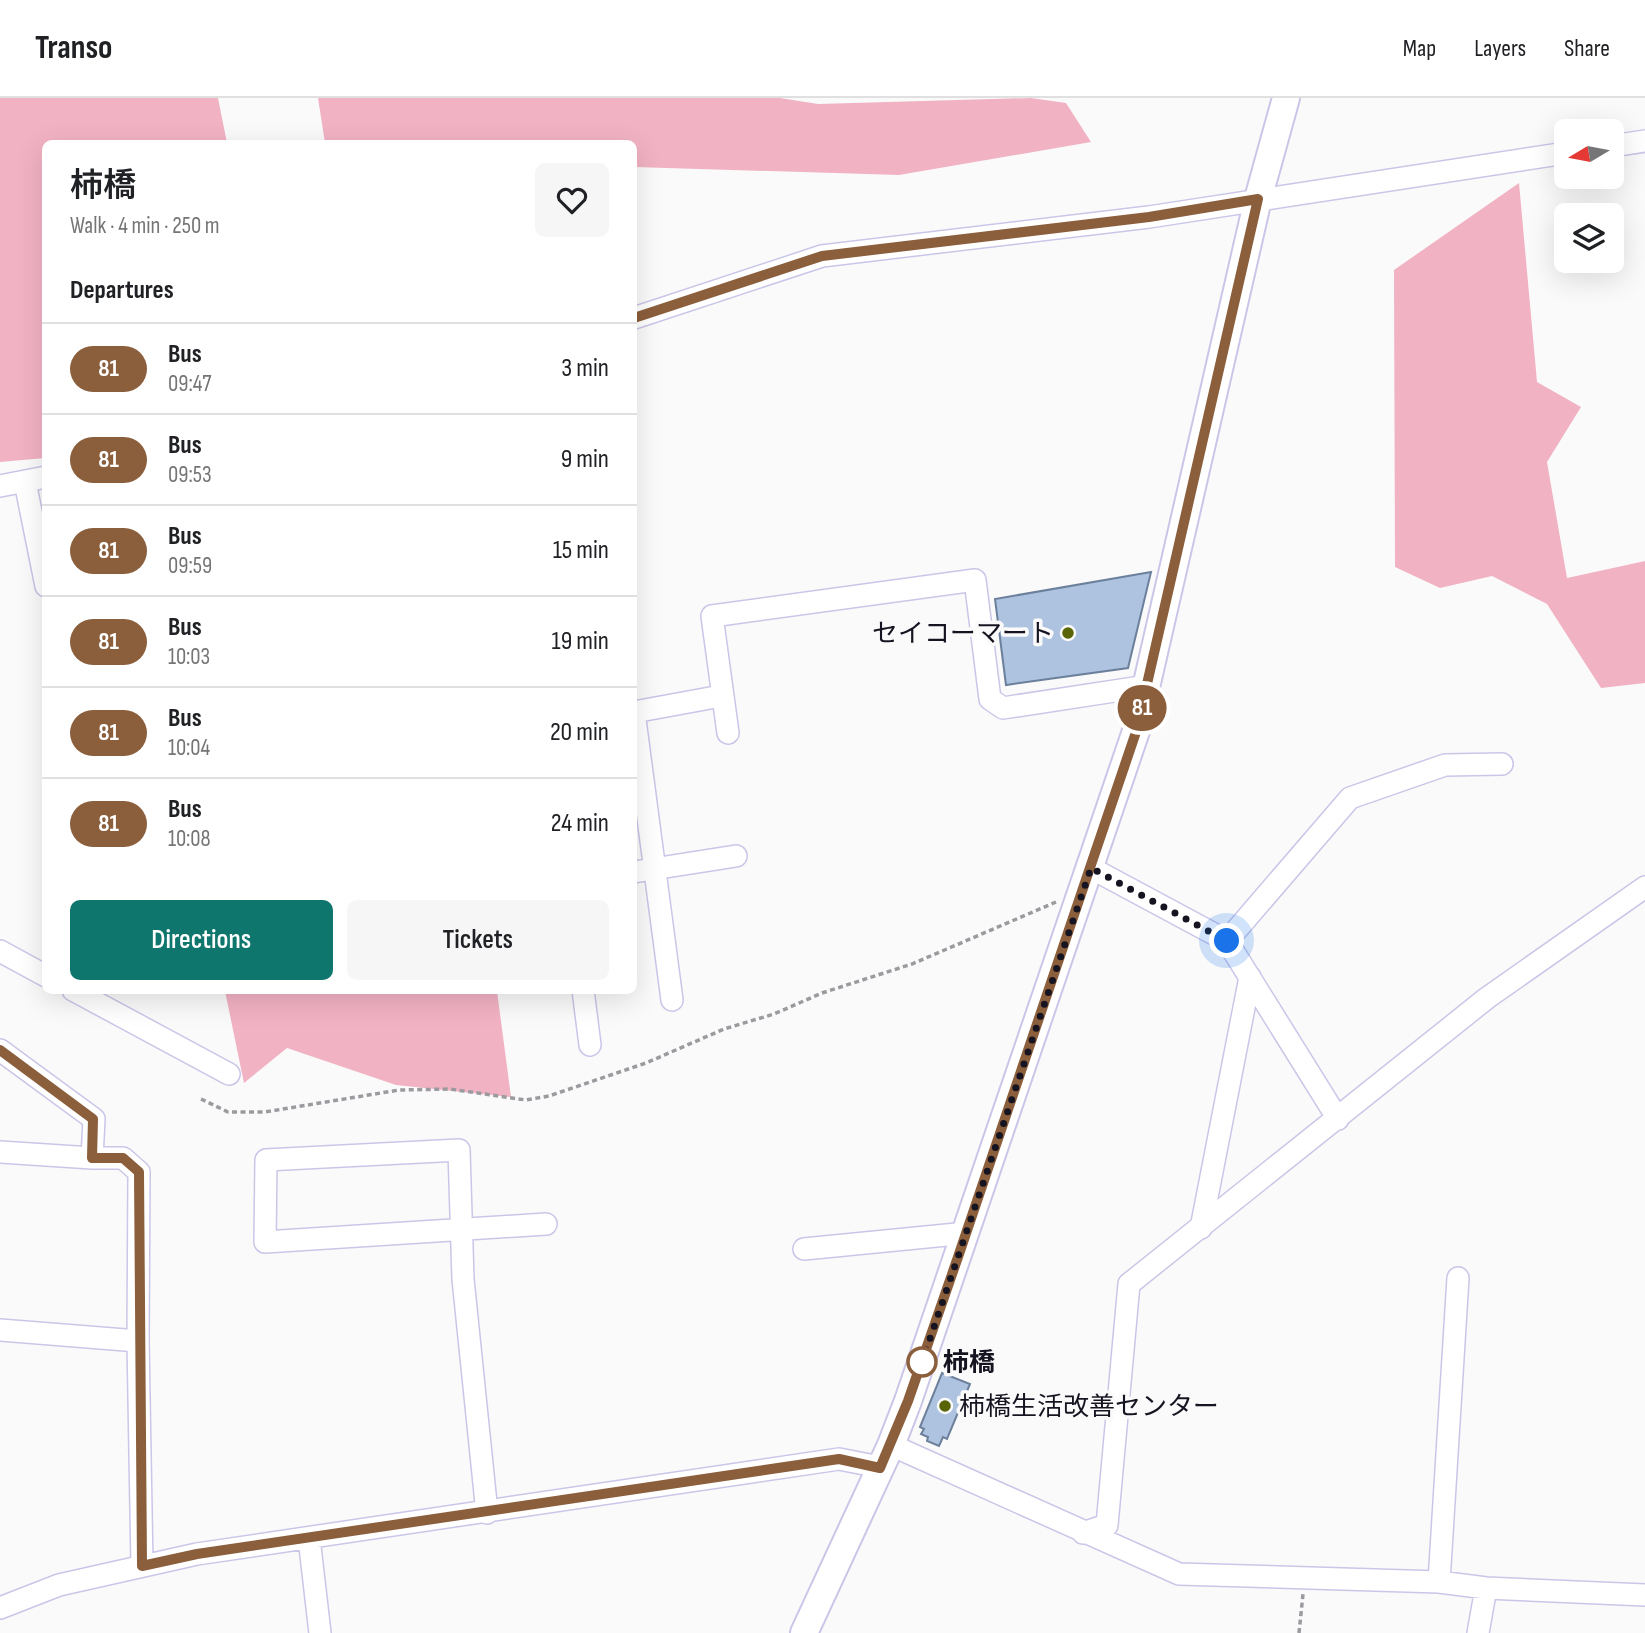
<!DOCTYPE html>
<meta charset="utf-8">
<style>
:root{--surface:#fff;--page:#f6f6f6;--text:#202124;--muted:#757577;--line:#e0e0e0;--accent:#0f766e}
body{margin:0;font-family:"Sofia Sans Condensed","Noto Sans JP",sans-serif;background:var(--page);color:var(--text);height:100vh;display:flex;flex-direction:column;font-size:26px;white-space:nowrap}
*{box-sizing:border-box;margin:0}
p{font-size:23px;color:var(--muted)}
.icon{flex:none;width:38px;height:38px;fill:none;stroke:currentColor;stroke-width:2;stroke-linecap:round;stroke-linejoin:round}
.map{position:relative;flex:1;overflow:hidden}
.sheet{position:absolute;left:42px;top:42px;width:595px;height:854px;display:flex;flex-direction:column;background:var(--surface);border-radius:10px;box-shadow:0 7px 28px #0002}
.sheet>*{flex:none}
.badge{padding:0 14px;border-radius:23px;font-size:24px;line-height:46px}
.needle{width:46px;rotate:260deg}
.fabs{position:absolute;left:1554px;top:21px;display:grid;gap:14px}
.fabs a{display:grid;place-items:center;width:70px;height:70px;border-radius:10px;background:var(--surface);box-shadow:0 7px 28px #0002;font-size:35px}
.you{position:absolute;width:35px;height:35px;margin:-18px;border:5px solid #fff;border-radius:50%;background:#1a73e8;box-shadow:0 0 0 10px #1a73e833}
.map>.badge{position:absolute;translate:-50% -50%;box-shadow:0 0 0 4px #fff}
h2{padding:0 28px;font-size:26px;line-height:63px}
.round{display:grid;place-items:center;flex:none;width:74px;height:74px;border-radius:10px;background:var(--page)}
.headline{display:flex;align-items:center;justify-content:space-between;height:119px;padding:0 28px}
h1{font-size:33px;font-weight:600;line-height:52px}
.primary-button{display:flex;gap:14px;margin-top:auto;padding:14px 28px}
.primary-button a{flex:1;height:80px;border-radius:10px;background:var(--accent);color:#fff;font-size:28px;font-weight:600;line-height:80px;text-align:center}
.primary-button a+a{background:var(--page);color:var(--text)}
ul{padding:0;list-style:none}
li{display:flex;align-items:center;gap:21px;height:91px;padding:0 28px;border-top:2px solid var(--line)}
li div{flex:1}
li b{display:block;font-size:26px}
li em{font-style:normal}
li .badge{min-width:77px;font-weight:700;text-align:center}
header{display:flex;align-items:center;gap:42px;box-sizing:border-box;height:98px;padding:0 35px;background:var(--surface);border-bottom:2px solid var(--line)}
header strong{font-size:33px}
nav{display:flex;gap:38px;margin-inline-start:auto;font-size:24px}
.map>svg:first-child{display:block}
</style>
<header>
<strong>Transo</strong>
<nav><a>Map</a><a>Layers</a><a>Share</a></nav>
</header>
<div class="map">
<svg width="1645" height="1535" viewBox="0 0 1645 1535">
<rect width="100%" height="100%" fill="#fafafa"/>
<path fill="#f1b2c4" d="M0 0H218L227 45 46 46 45 360 0 364Z
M318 0H780L818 6 1031 0 1066 5 1091 44 899 77 634 69V46L325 45Z
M1519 85 1537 284 1581 309 1547 364 1567 480 1645 463V585L1601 590 1547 506 1492 478 1440 490 1395 469 1394 172Z
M225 893H497L511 999 396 987 287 950 244 985Z"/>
<path fill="#adc3e0" stroke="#6c809c" stroke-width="2" d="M1151 474 1128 570 1006 587 995 501Z
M942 1275 970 1286 947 1341 943 1339 939 1348 927 1343 928 1339 921 1336 924 1331 920 1329Z"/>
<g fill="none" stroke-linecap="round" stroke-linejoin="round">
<g stroke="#cac6e8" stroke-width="24">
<path id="minor" d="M1612 48 1645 43
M634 220 822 158 1149 119 1566 55
M25 384 46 488
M0 388 46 379
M634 614 672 902
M634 614 721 598
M728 635 712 518 975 482 990 601 1003 610 1147 588
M1091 770 1227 843 1350 700 1445 667 1502 666
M634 774 736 758
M1227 843 1338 1021
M0 853 46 878
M73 892 229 976
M583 892 590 947
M0 952 94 1021 92 1060 0 1054
M92 1060H123L139 1074 138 1243
M1201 1130 1250 879
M804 1151 967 1135
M0 1232 138 1243 142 1468
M891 1347 1179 1476 1439 1484 1486 1490 1645 1497
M487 1415 463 1181 459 1052 266 1062 265 1144 546 1126
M1083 1435 1107 1427 1129 1186 1487 900 1645 789
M309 1440 320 1535
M1439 1484 1458 1180
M0 1510 59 1487 197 1456 839 1361 880 1369
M1478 1535 1486 1490"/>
</g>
<g stroke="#cac6e8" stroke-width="30">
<path id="tertiary" d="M804 1535 891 1347 908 1303 1136 633 1258 101 1286 0"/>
</g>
<path stroke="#9a9a9f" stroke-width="3.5" stroke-dasharray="5 3.5" stroke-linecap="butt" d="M201 1001 228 1014H265L399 992 450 991 526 1002 549 998 646 965 724 931 774 916 822 895 912 866 1056 804
M1299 1535 1303 1496"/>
<use href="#minor" stroke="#fff" stroke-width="21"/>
<use href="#tertiary" stroke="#fff" stroke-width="26"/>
</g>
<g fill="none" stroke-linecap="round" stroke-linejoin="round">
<g stroke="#fff" stroke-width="16">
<path id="line" d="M0 952 93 1021 92 1060H123L139 1074 142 1468 197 1456 839 1361 880 1370 908 1303 958 1159 1136 634 1258 101 1149 119 822 158 634 220"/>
</g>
<use href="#line" stroke="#8b5e3c" stroke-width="10"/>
<path stroke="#161420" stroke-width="7" stroke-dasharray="0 12.6" d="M922 1264 1091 770 1227 843"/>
</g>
<g fill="#596407" stroke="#fafafa" stroke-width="2.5">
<circle cx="1068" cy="535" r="7"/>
<circle cx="945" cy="1308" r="7"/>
</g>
<circle fill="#fff" stroke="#8b5e3c" stroke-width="3.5" cx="922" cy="1264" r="14"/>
<g text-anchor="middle" stroke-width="7" stroke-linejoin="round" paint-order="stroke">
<g font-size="26" fill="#161420" stroke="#fafafa" text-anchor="end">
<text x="1054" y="544">セイコーマート</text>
<text x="959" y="1317" text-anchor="start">柿橋生活改善センター</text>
</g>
<g font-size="26" font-weight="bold" fill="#161420" stroke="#fafafa" text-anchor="start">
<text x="943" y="1273">柿橋</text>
</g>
</g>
</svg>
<div class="fabs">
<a><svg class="needle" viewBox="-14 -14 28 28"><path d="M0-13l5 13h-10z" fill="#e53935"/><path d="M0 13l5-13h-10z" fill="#757577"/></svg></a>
<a><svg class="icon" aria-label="layers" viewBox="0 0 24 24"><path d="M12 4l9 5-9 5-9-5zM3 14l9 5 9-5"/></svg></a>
</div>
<div class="you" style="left:1227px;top:843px"></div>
<b class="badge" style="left:1142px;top:610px;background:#8b5e3c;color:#fff">81</b>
<section class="sheet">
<div class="headline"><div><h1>柿橋</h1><p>Walk · 4 min · 250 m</p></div><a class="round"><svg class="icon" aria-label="heart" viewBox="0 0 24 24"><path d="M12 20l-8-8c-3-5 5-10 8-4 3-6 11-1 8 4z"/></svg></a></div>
<h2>Departures</h2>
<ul>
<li><span class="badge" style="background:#8b5e3c;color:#fff">81</span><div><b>Bus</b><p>09:47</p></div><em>3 min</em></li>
<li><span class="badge" style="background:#8b5e3c;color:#fff">81</span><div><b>Bus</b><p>09:53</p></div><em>9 min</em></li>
<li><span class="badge" style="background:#8b5e3c;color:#fff">81</span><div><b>Bus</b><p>09:59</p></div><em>15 min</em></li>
<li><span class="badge" style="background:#8b5e3c;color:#fff">81</span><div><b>Bus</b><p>10:03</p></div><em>19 min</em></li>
<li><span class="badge" style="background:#8b5e3c;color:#fff">81</span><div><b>Bus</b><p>10:04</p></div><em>20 min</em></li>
<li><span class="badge" style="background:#8b5e3c;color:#fff">81</span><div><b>Bus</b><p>10:08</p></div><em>24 min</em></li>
</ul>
<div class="primary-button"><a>Directions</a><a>Tickets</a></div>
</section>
</div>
